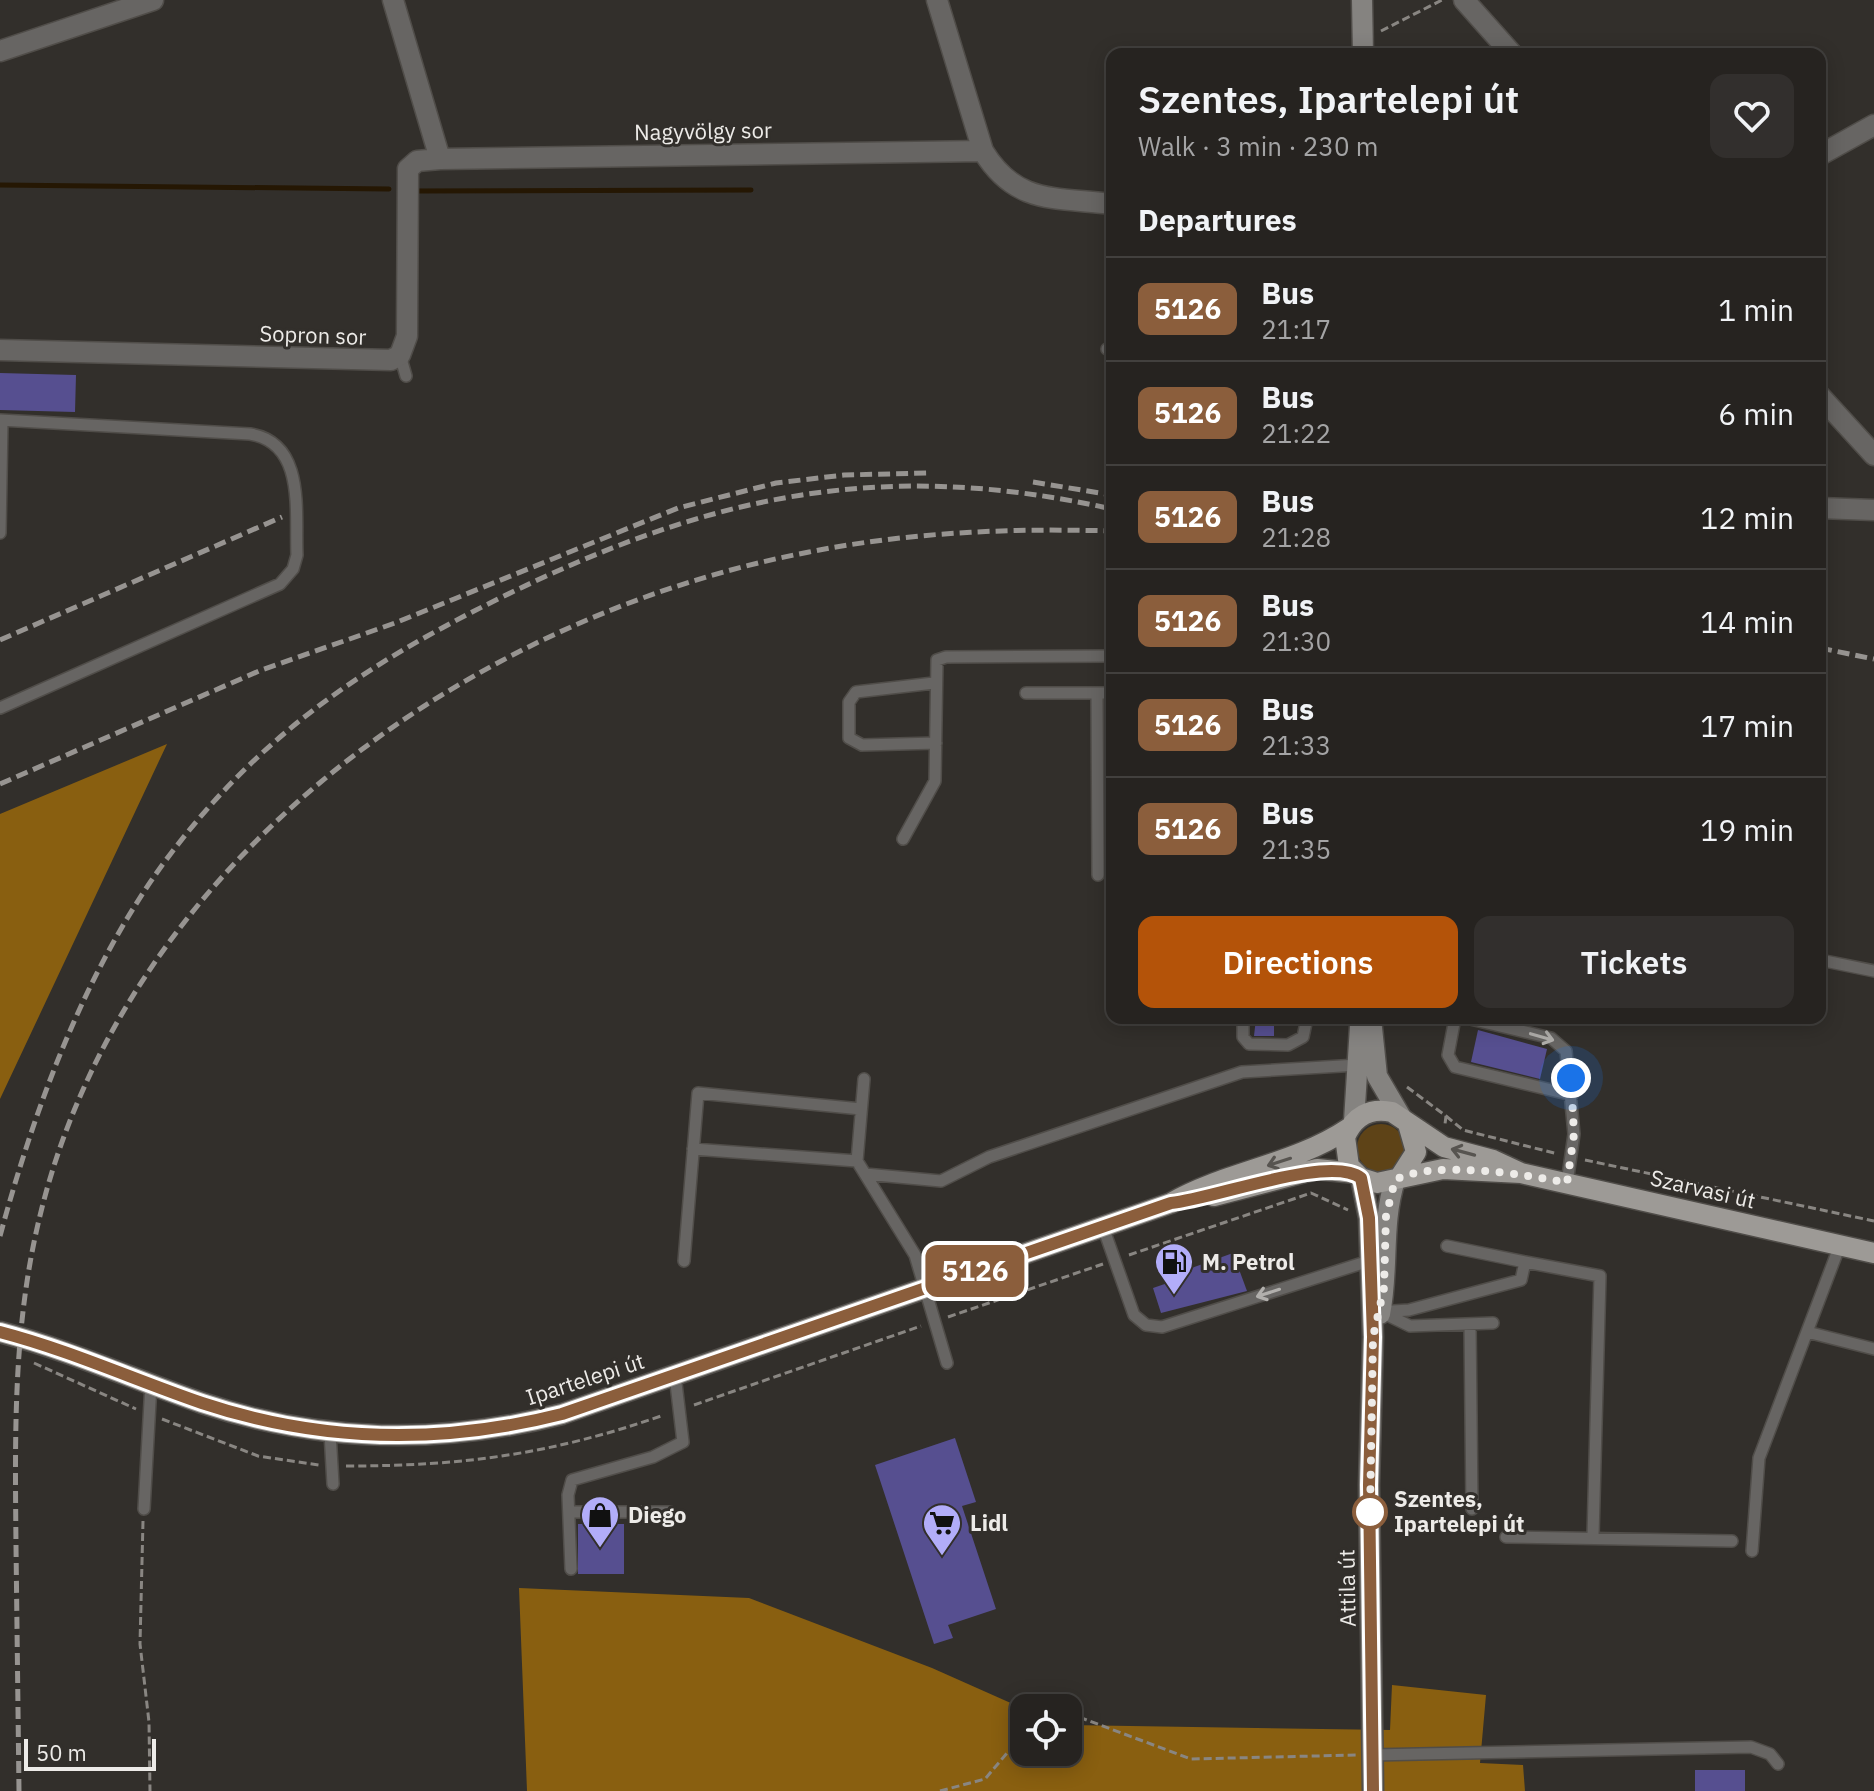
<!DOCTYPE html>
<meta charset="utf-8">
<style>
:root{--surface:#262320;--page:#322f2d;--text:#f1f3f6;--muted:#a4a4a5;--line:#42403e;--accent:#b45309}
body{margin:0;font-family:"IBM Plex Sans",sans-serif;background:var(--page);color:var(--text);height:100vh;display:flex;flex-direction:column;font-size:30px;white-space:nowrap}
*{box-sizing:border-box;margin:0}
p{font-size:26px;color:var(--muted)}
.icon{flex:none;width:44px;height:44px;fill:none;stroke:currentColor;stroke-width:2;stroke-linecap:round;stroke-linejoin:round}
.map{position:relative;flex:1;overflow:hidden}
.sheet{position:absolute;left:1106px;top:48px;width:720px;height:976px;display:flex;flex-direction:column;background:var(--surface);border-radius:16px;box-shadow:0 4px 20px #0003,0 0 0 2px var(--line)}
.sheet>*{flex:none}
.badge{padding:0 16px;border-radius:12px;font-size:28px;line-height:52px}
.tools{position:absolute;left:1010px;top:1694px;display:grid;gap:16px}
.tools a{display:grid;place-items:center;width:72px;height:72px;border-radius:16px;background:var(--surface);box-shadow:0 4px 20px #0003,0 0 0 2px var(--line);font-size:40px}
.scale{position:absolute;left:24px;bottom:20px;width:132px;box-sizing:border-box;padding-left:8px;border:4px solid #edebe8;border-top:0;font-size:22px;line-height:28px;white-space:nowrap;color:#edebe8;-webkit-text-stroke:6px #322f2b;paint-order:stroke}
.you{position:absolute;width:40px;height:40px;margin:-20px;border:6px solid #fff;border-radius:50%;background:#1a73e8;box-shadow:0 0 0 12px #1a73e833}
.map>.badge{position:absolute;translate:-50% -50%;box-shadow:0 0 0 4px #fff}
h2{padding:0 32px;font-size:30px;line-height:72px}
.round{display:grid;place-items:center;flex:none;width:84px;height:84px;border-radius:16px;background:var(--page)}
.summary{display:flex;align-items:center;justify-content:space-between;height:136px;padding:0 32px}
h1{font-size:38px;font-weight:600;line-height:60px}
.cta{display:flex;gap:16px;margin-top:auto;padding:16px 32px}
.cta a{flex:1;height:92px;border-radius:16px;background:var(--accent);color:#fff;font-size:32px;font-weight:600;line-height:92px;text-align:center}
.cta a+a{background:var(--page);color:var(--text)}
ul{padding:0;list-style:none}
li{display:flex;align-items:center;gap:24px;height:104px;padding:0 32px;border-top:2px solid var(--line)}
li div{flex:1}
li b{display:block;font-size:30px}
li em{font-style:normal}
li .badge{min-width:88px;font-weight:700;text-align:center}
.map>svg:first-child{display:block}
</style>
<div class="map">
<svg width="1874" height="1791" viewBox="0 0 1874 1791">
<rect width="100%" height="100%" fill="#322f2b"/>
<path fill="#5e4317" d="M1357 1148a24 24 0 1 1 48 0a24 24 0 1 1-48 0Z"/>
<path fill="#895f10" d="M167 744 0 1099V814Z
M519 1588 749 1598 932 1668 1024 1709V1752H1068V1725L1390 1730 1392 1685 1486 1695 1480 1763 1523 1765 1525 1791H527Z"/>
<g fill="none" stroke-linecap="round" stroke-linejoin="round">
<path stroke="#251703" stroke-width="5" d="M0 185 389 189
M416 191 751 190"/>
</g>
<path fill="#564f90" d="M0 373 76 375 75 412 0 410Z
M1256 1018H1274V1036H1254Z
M1478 1030 1547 1049 1540 1079 1471 1062Z
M1233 1253 1247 1291 1161 1313 1153 1288 1188 1276 1186 1270Z
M955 1438 976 1502 962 1506 996 1609 948 1625 953 1638 934 1644 875 1465Z
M578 1524H624V1574H578Z
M1695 1770H1745V1791H1695Z"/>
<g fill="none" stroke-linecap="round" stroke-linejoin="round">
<g stroke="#504d49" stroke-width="14">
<path id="service" d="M1107 349H1112
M400 355 406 376
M0 420 250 434C306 443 295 512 297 555L293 569 280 584 0 708
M0 533 2 421
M934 683 856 692 849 702V738L862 745 936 743
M1026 693H1112
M1097 693 1098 875
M903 839 935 781 937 660 946 657 1112 656
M1820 960 1874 971
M1243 1018V1037L1249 1044 1288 1045 1303 1037 1307 1018
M1455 1018 1448 1055 1455 1067 1572 1095
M1466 1018 1551 1038 1566 1051 1574 1134 1567 1183
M864 1079 857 1161 915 1255 947 1363
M693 1149 857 1161
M865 1174 941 1181 989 1157 1242 1072 1358 1065
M1103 1227 1134 1315 1146 1325 1162 1327 1369 1261
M1447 1246 1525 1262
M684 1261 698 1093 861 1109
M1377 1312 1409 1310 1521 1280 1525 1262 1600 1276 1593 1536
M1381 1312 1410 1326 1493 1323
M1470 1324 1472 1509
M1807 1332 1874 1349
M330 1433 333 1484
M144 1509 151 1384
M569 1512H670
M1506 1537 1732 1541
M1752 1551 1759 1458 1840 1245
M571 1569 568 1495 572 1480 653 1457 683 1442 675 1375
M1372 1755 1751 1747 1770 1754 1778 1764"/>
</g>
<g stroke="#504d49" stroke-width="23">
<path id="minor" d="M393 0 440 159 983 151C1016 205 1055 197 1112 204
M937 0 983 151
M0 51 153 0
M1820 155 1874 125
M0 350 391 360 400 355 407 336 408 169 417 161 440 159
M1820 508 1874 510"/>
</g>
<g stroke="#504d49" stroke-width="23">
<path id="tertiary" d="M1464 0 1512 54
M1820 396 1874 455"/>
</g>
<g stroke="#504d49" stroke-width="23">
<path id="secondary" d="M1362 0 1363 54
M1371 1018 1377 1076 1401 1117
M1354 1121 1360 1026
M1361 1178 1369 1218 1373 1337 1369 1485 1373 1791
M1380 1314C1389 1269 1381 1224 1395 1180"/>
</g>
<g stroke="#504d49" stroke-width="23">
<path id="primary" d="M1521 1173 1443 1169 1377 1183 1361 1178 1349 1166 1345 1137C1354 1116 1370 1107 1392 1112L1444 1147 1493 1160 1521 1173 1874 1253
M1400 1177 1416 1152 1408 1124
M1214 1196 1317 1169 1355 1173
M0 1332C69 1350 135 1380 202 1403 322 1443 440 1445 562 1414L1171 1203C1227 1171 1294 1165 1349 1128"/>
</g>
<path stroke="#898682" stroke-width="3" stroke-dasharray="8 4" stroke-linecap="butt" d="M1381 31 1442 0
M1407 1087 1446 1116 1445 1124
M1446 1116 1463 1130 1558 1154
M1585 1160 1874 1221
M1129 1255 1311 1193 1348 1210
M948 1317 1103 1264
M34 1363 136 1409
M694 1405 921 1326
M162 1419 258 1456 319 1465
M346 1466C465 1466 552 1454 664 1415
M143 1521 140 1644 149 1722 150 1791
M1068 1713 1191 1759 1356 1755
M940 1791 985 1779 1024 1733"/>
<use href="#service" stroke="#676563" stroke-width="11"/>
<use href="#minor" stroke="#676563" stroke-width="20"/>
<use href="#tertiary" stroke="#676563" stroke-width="20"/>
<use href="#secondary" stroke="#858380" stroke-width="20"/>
<use href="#primary" stroke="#9d9a96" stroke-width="20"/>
<path stroke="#979491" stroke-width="5" stroke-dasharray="12 6" stroke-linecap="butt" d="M1033 482 1112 495
M0 640 282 517
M1820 648 1874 659
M0 784 259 671 395 623 678 508 776 483 844 475 930 473
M0 1236C35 1107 84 973 163 864 255 739 359 668 496 600 706 496 879 457 1112 509
M19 1791C18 1709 17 1627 16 1546 15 1437 13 1331 38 1224 120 867 463 618 809 552 910 532 1010 528 1112 531"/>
</g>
<defs><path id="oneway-shaft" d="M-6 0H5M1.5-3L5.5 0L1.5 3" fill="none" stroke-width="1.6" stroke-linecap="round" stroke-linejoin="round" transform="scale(2)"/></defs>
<g stroke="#b1afac">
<use href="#oneway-shaft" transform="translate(1542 1037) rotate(16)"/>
<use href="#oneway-shaft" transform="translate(1268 1293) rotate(162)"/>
</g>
<g stroke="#575450">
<use href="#oneway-shaft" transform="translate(1463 1152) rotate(-165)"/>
<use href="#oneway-shaft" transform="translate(1279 1162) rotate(162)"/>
</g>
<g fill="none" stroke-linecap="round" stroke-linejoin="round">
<g stroke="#fff" stroke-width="18">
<path id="line" d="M0 1332C69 1350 135 1380 202 1403 322 1443 440 1445 562 1414L1171 1203C1214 1199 1330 1154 1361 1178L1369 1218 1373 1337 1369 1485 1373 1791"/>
</g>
<use href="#line" stroke="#8b5e3c" stroke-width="12"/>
<path stroke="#edebe8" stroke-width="8" stroke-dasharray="0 14.4" d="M1370 1512V1515L1373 1337 1384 1288 1386 1216 1395 1180C1430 1160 1527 1174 1567 1183L1574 1134 1571 1078"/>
</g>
<defs>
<g id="fuel-pin" transform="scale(2)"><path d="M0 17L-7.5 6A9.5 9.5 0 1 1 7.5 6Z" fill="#b2adf9" stroke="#322f2b"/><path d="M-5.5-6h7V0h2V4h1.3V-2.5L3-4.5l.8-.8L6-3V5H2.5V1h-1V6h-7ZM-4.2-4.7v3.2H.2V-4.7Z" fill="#111"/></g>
<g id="shop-pin" transform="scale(2)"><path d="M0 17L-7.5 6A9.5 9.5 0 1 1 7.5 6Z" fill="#b2adf9" stroke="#322f2b"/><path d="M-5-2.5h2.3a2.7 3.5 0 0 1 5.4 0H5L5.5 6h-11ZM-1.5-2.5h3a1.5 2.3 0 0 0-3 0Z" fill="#111"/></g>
<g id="supermarket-pin" transform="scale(2)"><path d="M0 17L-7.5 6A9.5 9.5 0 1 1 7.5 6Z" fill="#b2adf9" stroke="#322f2b"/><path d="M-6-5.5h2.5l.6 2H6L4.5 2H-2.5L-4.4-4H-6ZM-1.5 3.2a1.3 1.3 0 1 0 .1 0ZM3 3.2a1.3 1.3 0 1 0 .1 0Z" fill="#111"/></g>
</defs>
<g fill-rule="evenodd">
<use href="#fuel-pin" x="1174" y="1262"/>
<use href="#shop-pin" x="600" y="1515"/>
<use href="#supermarket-pin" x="942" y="1523"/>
</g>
<circle fill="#fff" stroke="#8b5e3c" stroke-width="4" cx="1370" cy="1512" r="16"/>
<g text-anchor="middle" stroke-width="6" stroke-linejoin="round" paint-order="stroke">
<g font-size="22" fill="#edebe8" stroke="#322f2b">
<text transform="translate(703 131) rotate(-1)" y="8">Nagyvölgy sor</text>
<text transform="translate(313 335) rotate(2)" y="8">Sopron sor</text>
<text transform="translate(1703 1189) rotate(13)" y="8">Szarvasi út</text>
<text transform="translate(585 1379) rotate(-18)" y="8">Ipartelepi út</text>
<text transform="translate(1347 1588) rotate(-91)" y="8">Attila út</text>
</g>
<g font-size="22" font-weight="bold" fill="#edebe8" stroke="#322f2b" text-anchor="start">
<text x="1202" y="1270">M. Petrol</text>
<text x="628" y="1523">Diego</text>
<text x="970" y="1531">Lidl</text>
</g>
<g font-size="22" font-weight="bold" fill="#edebe8" stroke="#322f2b" text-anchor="start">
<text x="1394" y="1507">Szentes,<tspan x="1394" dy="25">Ipartelepi út</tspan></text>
</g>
</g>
</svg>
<div class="tools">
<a><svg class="icon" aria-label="locate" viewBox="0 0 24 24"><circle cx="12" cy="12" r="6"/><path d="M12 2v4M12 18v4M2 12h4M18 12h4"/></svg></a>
</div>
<div class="scale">50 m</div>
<div class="you" style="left:1571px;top:1078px"></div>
<b class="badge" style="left:975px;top:1271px;background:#8b5e3c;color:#fff">5126</b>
<section class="sheet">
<div class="summary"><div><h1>Szentes, Ipartelepi út</h1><p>Walk · 3 min · 230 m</p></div><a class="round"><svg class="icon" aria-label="heart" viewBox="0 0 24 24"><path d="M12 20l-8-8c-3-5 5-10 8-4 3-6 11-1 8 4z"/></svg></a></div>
<h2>Departures</h2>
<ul>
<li><span class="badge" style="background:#8b5e3c;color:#fff">5126</span><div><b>Bus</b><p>21:17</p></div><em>1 min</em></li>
<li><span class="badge" style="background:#8b5e3c;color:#fff">5126</span><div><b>Bus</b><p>21:22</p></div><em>6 min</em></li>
<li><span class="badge" style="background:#8b5e3c;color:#fff">5126</span><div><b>Bus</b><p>21:28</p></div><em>12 min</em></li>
<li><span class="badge" style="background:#8b5e3c;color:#fff">5126</span><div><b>Bus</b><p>21:30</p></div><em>14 min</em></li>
<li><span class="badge" style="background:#8b5e3c;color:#fff">5126</span><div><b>Bus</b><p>21:33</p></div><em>17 min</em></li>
<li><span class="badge" style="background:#8b5e3c;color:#fff">5126</span><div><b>Bus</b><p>21:35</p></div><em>19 min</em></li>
</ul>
<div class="cta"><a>Directions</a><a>Tickets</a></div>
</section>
</div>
